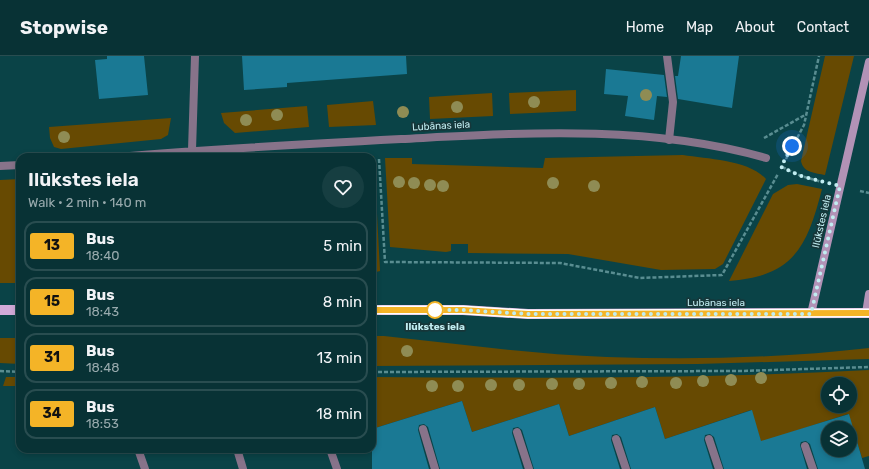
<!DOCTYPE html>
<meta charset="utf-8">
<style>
:root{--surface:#083235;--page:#163e41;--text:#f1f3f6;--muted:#98aaad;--line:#294d50}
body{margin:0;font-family:Rubik,sans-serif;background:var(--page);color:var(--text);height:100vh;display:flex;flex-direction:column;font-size:15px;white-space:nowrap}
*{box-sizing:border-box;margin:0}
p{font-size:13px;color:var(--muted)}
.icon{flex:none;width:22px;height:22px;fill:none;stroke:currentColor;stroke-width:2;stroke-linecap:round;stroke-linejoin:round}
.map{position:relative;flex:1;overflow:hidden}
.panel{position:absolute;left:16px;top:97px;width:360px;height:300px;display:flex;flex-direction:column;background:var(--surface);border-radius:12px;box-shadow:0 2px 6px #0003,0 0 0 1px var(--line)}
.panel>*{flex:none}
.badge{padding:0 8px;border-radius:3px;font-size:14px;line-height:26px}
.fabs{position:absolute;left:821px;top:321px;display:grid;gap:8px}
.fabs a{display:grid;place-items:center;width:36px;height:36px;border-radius:50%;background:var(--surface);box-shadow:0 2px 6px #0003,0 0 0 1px var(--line);font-size:20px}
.you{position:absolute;width:20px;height:20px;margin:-10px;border:3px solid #fff;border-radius:50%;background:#1a73e8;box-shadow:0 0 0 6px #1a73e833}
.map>.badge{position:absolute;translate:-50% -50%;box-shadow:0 0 0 2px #fff}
.round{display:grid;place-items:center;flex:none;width:42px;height:42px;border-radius:21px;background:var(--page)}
.summary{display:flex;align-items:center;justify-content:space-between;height:68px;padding:0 12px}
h1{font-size:19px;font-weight:600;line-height:30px}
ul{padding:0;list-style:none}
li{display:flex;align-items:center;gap:12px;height:50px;margin:0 8px 6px;padding:0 4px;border:2px solid var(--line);border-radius:12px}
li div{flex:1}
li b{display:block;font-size:15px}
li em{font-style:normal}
li .badge{min-width:44px;font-weight:700;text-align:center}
header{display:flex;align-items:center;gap:24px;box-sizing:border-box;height:56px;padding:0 20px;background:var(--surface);border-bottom:1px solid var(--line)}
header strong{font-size:19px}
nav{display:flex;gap:22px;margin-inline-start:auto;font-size:14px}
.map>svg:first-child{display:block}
</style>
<header>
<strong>Stopwise</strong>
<nav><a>Home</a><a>Map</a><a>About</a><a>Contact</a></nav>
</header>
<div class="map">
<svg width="869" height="413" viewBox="0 0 869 413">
<rect width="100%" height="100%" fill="#0a4347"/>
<path fill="#674a02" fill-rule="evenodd" d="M825 0H854L825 119C816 117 803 117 801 105Z
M576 34V55L510 58 509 37Z
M492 37 493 60 430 63 429 41Z
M373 45 376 69 329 71 327 49Z
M307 50 309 71 235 77 224 67 221 57Z
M171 62 168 79 161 83 61 93 54 91 50 82 49 71Z
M683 99C708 103 749 104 766 123L723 208 715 213 661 214 568 198 468 197V188H451V195L446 196 390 191 385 102H412V108L543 112 545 102Z
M374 100 380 215 372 217V101H351Z
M20 123V227H0V124Z
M797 128 822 133C807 191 794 220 729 225L773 138 788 129Z
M372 280H384C458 288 532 298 607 301 694 304 782 302 869 292V303L698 308 372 310Z
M0 282H20V308L0 307Z
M869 314V400L862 402 848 358 761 386 751 354 665 383 655 351 569 380 559 348 472 376 462 345 375 372 372 361V321C538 322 704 323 869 314ZM828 328H850V350H828Z
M6 321H20V330H3Z"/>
<path fill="#1a7994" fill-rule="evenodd" d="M107 0H144L148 39 99 43 95 4 107 3Z
M242 0H406L407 18 287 27V31L244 34Z
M681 0H739L732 52 678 43 675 20H678Z
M606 13 664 19 667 41 657 40 654 64 625 60 628 40 604 38Z
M462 345 472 376 559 348 569 380 655 351 665 383 752 354 761 385 849 358 865 413H818L810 388 806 385 801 386 800 389 807 413H724L714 381 710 378 705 379 704 384 713 413H631L621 381 617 378 612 379 611 384 620 413H534L522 374 518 371 513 372 512 377 523 413H440L428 371 424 368 419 369 418 374 429 413H372V373ZM828 372H850V394H828Z"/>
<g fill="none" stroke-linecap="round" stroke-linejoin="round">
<path stroke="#598d91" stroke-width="2.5" stroke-dasharray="4 2" stroke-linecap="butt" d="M764 82 805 59
M379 103 385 206 560 207 640 222 722 219 778 118
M786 103 804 69 819 0
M782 111 801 120 822 126
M860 135 869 137
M0 315 20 316
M372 316 740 315 869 311"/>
<path stroke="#87738a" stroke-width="8" d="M667 0 673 46 669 84
M423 373 435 413
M517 376 529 413
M616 383 626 413
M709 383 719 413
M805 390 813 413
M138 393 145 413
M237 393 243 413
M330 393 337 413"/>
<path stroke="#87738a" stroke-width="8" d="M192 94 195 0
M116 101C211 93 306 88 401 83 522 77 648 68 766 102
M0 110 20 109"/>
<path stroke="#b292b6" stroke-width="8" d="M866 257 869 238
M811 258 869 6"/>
<path stroke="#d2aad8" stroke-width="10" d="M0 254H20
M372 254H463L528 258 869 257"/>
</g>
<g fill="#8f8c54">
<circle cx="646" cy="39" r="6"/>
<circle cx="534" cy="46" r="6"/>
<circle cx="457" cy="51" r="6"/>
<circle cx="403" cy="56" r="6"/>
<circle cx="277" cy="59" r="6"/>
<circle cx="246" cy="64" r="6"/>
<circle cx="64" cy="81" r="6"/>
<circle cx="399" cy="126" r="6"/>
<circle cx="414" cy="127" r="6"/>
<circle cx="553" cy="127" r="6"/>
<circle cx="430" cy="129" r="6"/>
<circle cx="443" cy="130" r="6"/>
<circle cx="594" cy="130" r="6"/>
<circle cx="407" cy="295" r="6"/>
<circle cx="761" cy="322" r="6"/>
<circle cx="731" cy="324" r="6"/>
<circle cx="703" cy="325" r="6"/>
<circle cx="642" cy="326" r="6"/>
<circle cx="611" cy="327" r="6"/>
<circle cx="676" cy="327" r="6"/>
<circle cx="552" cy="328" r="6"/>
<circle cx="579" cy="328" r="6"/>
<circle cx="491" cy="329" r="6"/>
<circle cx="519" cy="329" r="6"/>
<circle cx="432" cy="330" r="6"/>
<circle cx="458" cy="330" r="6"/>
</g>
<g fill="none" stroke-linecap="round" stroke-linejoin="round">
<g stroke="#fff" stroke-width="9">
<path id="line" d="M372 254H463L528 258 869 257"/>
</g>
<use href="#line" stroke="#f4b427" stroke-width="6"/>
<path stroke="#c1edf1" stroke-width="4" stroke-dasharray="0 7.2" d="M435 254H463L528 258H811L840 130 801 120 781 111 792 90"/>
</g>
<circle fill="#fff" stroke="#f4b427" stroke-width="2" cx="435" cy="254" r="8"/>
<g text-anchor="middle" stroke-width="3.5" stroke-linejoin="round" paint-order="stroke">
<g font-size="10" fill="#c1edf1" stroke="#173639">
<text transform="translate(441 69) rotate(-3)" y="4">Lubānas iela</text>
<text transform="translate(821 165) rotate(-77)" y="4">Ilūkstes iela</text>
<text x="716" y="250">Lubānas iela</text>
</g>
<g font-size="10" font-weight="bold" fill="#c1edf1" stroke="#173639">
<text x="435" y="274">Ilūkstes iela</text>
</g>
</g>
</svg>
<div class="fabs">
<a><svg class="icon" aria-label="locate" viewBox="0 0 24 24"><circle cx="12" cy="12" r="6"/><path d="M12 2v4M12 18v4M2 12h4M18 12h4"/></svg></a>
<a><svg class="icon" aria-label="layers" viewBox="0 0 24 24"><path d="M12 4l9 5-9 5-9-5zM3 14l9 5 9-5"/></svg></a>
</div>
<div class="you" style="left:792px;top:90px"></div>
<section class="panel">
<div class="summary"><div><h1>Ilūkstes iela</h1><p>Walk · 2 min · 140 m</p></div><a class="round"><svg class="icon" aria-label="heart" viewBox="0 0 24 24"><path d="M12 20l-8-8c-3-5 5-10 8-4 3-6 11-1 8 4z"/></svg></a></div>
<ul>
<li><span class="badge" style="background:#f4b427;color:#111">13</span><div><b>Bus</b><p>18:40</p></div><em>5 min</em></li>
<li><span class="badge" style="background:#f4b427;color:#111">15</span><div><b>Bus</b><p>18:43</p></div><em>8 min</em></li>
<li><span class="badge" style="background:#f4b427;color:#111">31</span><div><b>Bus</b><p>18:48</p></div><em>13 min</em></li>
<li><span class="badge" style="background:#f4b427;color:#111">34</span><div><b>Bus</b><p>18:53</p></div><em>18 min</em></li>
</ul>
</section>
</div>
